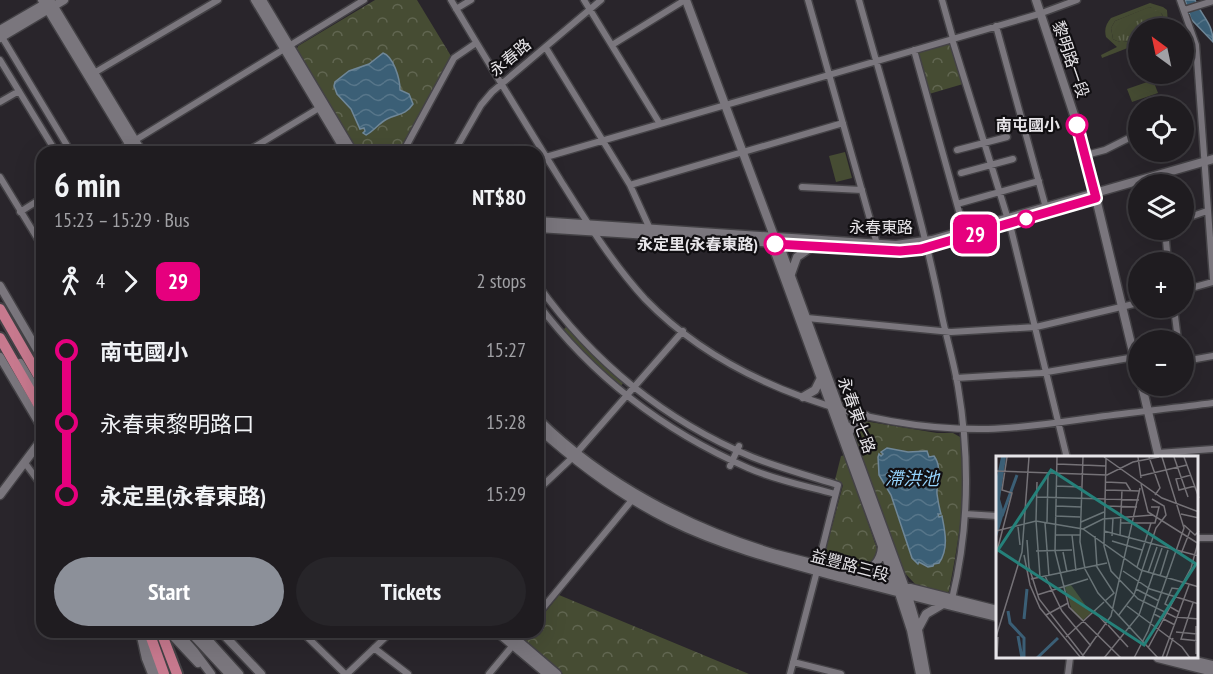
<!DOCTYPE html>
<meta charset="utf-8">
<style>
:root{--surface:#1f1c20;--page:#272529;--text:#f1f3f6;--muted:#a1a1a5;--line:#3c3a3e;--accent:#8c9099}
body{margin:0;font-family:"PT Sans Narrow","Noto Sans TC",sans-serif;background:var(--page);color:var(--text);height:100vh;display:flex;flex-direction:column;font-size:22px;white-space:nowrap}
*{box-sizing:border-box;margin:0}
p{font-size:20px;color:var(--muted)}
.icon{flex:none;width:33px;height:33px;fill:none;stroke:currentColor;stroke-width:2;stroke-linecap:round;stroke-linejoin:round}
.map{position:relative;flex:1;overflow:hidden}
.sheet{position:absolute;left:36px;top:146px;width:508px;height:492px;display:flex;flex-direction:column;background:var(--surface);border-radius:18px;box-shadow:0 6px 24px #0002,0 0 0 2px var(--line)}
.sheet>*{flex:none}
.badge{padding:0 12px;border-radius:9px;font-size:21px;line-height:39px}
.needle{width:39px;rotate:327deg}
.controls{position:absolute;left:1128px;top:18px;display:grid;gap:12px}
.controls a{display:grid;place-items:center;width:66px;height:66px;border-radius:50%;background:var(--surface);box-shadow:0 6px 24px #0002,0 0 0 2px var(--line);font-size:30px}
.map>.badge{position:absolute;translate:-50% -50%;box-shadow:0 0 0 3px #fff}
.legs{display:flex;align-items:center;gap:9px;height:66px;padding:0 18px;font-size:20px}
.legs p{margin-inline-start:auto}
.summary{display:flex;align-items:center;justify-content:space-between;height:102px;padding:0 18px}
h1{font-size:33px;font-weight:700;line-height:45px}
.button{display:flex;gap:12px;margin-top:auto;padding:12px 18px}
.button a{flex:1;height:69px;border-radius:36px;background:var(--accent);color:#fff;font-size:24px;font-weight:700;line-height:69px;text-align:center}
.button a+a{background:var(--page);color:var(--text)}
ul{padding:0 18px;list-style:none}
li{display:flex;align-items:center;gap:21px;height:72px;font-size:22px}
li i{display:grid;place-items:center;width:9px;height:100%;margin:0 8px;background:currentColor}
li i::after{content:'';width:15px;height:15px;margin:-8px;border:4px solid;border-radius:50%;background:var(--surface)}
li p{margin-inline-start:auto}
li:first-child i{background:linear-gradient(#0000 50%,currentColor 0)}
li:last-child i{background:linear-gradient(currentColor 50%,#0000 0)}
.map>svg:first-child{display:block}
</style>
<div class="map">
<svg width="1213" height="674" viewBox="0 0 1213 674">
<defs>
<pattern id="grass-tufts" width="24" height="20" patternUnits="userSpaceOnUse" patternTransform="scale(1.5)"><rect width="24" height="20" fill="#464c33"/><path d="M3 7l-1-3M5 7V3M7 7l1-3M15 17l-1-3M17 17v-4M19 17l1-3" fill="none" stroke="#616651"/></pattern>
<pattern id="park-crowns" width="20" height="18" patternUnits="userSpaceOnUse" patternTransform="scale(1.5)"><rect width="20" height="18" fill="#464c33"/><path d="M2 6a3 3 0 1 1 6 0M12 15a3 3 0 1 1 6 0" fill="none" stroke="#616651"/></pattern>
<pattern id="water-waves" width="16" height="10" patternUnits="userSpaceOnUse" patternTransform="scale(1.5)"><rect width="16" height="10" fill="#3b5f76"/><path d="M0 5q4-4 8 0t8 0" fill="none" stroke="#57768a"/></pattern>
</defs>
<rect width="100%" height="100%" fill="#29252b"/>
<path fill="url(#grass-tufts)" d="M1149 7C1162 10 1168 18 1158 28H1138V37C1129 41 1123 45 1113 39L1111 28 1115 21Z"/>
<path fill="url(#park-crowns)" d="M375 0H417L451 56 400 151 357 152 297 49 298 46Z
M951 42 963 84 929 94 917 53Z
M566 327 624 382 620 387 598 368 563 330Z
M864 421 937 433H953L960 437C969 484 958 544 949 591L947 594 916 585 902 570 854 435 856 426Z
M845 455 878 552C876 559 870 568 862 571 855 573 828 564 823 560L843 485 835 480 841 456Z
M559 595 749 674H563L527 644 525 638 529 632H538L539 620Z"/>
<path fill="#464c33" d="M1150 3 1163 7 1167 10 1168 23 1165 28H1158L1164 21 1162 14 1150 7 1115 21 1111 28 1113 39C1123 45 1129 41 1138 37V44L1102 58 1101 55 1117 47 1106 37C1104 29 1106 24 1111 18Z
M1153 80 1158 93 1132 102 1127 89Z
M845 152 852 178 836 182 829 156Z"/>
<path fill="url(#water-waves)" stroke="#6f8798" stroke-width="1.5" d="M1185 0H1195C1202 17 1213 23 1213 42L1191 19Z
M383 53C393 56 400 78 400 90L409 94 413 104C406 115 397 114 387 119 379 123 374 131 366 135L363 133 365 131 364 128 360 129 351 109 337 94 334 86 335 82 349 71 369 64Z
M887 448 908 452 927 451 929 457 934 456C943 468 936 481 937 494 938 501 939 507 941 514H938L939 517 942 516C945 531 949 549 939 563L934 564 933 566 928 567 919 562 918 564 912 558 891 495 879 475 878 457 879 454 881 456 883 454 881 452Z"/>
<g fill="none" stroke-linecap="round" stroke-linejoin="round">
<g stroke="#444246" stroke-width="9">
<path id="street" d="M451 0C487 61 524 121 561 181 587 222 612 263 645 299 729 386 869 431 988 429 1025 428 1062 422 1098 417 1136 412 1175 408 1213 403
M584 0 660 124
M808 0 877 244
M859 0C888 105 921 209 942 316 947 340 954 363 958 387 970 458 969 529 952 599
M942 0 953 39
M1180 0 1196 45 1213 279
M456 9 471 0
M1184 10 1213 1
M996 26 1046 208
M2 37 71 152
M952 39 1011 229 1067 458
M612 45 685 0
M546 48 630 185 650 229
M914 50 965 233
M0 60 56 152
M94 73 218 0
M0 102 19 91
M957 150 1007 137
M116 152 364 0
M246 152 319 108
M403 152 454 58 476 43
M454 152 481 105 492 92 601 0
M1086 155 1105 150 1137 134
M546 157 1039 14 1077 0
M961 173 1013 159
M0 177 42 246
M630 185 843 123
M802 187 862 190
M957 204 1039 181
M20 212 42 198
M1184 219 1207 211
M1165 230 1168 262
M538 285C592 361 665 421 752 457 780 468 809 476 838 485L818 565
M1184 290 1213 282
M538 304C593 377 664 431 748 468 775 480 806 486 835 494
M1174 308 1178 340
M807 318 951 332 1036 327 1138 303
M1184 360 1185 361 1213 356
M956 378 1041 373 1135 357
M1158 453 1213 449
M25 463 42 486
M730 466 739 446
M538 490 573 457 683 331
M965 514 997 516
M1196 538H1213
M538 614 632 500
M139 632 145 659 151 674
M141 632 157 674
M302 632 345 674
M374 648 408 674
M793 662 841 674
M347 674 391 632
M489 674 524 632
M790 674 817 571
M1068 674 1070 658"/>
</g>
<g stroke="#444246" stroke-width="11">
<path id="secondary" d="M42 0 134 152
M50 0 142 152
M255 0 346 152
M262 0 353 152
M686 0 774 236 775 252 899 593 911 630 920 674
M1036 0 1081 136 1138 373
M0 30 48 2
M0 38 64 0
M538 221 896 245 932 240 1213 159
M538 228 900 251 934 246 1006 225
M778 241 908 596 918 630 926 674
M791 274 797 257 813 246
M0 286 42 358
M0 357 42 428
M20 363 42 400
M1142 386 1159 458
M803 397 815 390 821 378
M538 419C604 484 689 528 776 554L997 610
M538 428C578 464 621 496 669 520 724 547 783 562 842 578 894 591 945 605 997 617
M848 434 853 425 866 416
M0 495 42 439
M857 575C871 570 881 563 882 547
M918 629 926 614 943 604
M169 632 198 663
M177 632 194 651 211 674
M190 632 229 674
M201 632 239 674
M221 632 261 674
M497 632 547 674
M508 632 557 674
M1158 658 1213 672
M1183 658 1213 665"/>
</g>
<g stroke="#444246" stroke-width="14">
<path id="highway" d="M0 309 42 382
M0 338 42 411
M149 632 164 674
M161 632 177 674"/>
</g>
<use href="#street" stroke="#7a767d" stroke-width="6"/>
<use href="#secondary" stroke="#7a767d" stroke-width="8"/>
<use href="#highway" stroke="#c7798e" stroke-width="10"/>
</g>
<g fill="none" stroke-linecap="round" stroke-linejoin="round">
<g stroke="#fff" stroke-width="14">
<path id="line-1" d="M775 244 900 251 921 249 1096 198 1077 125"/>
</g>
<use href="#line-1" stroke="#e6007e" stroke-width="9"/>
</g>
<g fill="#fff" stroke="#e6007e" stroke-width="3">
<circle cx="1077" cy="125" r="10"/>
<circle cx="1026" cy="219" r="8"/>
<circle cx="775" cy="244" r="10"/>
</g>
<g text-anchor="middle" stroke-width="4.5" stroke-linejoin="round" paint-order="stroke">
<g font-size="16" fill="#e7e5e9" stroke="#110f12">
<text transform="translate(510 57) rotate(-40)" y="6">永春路</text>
<text transform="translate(1071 59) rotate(71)" y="6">黎明路一段</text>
<text x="881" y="233">永春東路</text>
<text transform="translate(857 415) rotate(70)" y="6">永春東七路</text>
<text transform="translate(850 565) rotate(15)" y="6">益豐路三段</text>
</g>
<g font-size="16" font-weight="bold" fill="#e7e5e9" stroke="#110f12" text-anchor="end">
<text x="1060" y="131">南屯國小</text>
<text x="758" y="250">永定里(永春東路)</text>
</g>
<g font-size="18" font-style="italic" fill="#96d4fd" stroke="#110f12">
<text x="912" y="485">滯洪池</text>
</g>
</g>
<g transform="translate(996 456)">
<rect width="202" height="202" fill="#29252b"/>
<path d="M75 129 95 157 86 165 76 155 69 131Z" fill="#464c33"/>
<path d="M5 1H10L4 43 8 57 0 84V25Z" fill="#3b5f76"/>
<path fill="none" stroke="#3b5f76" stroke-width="3" d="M6 60 21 19M12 155 14 167 28 182V202M28 163 31 133M22 180 26 202M41 202 62 182"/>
<path fill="none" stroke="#757277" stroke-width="1.5" d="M61 1 59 95 73 151 125 202M87 1 84 86 89 113 102 137 162 202M108 1 166 42 203 56M142 1 145 22M153 1 164 32 159 39M178 1 192 41M188 1 203 42M110 2 108 90 115 115 142 143 179 161 203 163M61 8 86 9M87 9 110 10M0 15 111 19 137 6 163 1M195 19 180 23 183 34 199 30M144 20 191 9M110 26 130 27 135 35M145 28 152 56 203 88M60 30 85 31M110 34 144 35M41 41 143 44M60 50 85 51M109 50 141 51M185 58 203 62M59 60 84 61M40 65 44 121M40 65 41 26M51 66 52 18M85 66 108 56M49 67 53 120M125 67H159L163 51H155M188 69 199 79 203 75M22 71 24 89M87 73 107 63 157 59M0 75 40 65 87 73 145 114 203 131M108 75 203 100M59 79H84M76 79 80 115M99 80 101 111 118 137 109 145M116 80 117 62M124 80 126 34M31 84 33 111 43 143 89 202M116 85 146 94M40 95 76 94M67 96 71 116M185 98 194 75M0 99 16 37 6 34 11 1M28 99 34 129 44 152 85 202 115 160 144 32M141 111 155 67M127 115 154 133 203 148M152 117 161 91M49 120 66 155 95 190M164 120 172 94M35 123 111 107M140 133 163 145M183 133 176 132 169 148 183 156M41 139 92 123M197 147 185 183 203 185M131 150 186 191 194 202M98 155 111 169M158 158 179 169M50 159 72 147M122 160 138 139 160 72 170 59 168 50 156 43M112 169 132 191M180 176 201 178M0 181 26 96 33 1M70 181 108 146M152 192 195 112 203 83M200 198V170M1 202 2 181M108 202 143 159 166 92M138 202 152 175 188 72 166 1M166 202 193 129M170 202 177 182"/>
<path fill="#25817a" fill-opacity="0.15" stroke="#25817a" stroke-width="3" d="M55 14 200 108 148 189 2 94Z"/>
<rect width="202" height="202" fill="none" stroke="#e7e5e9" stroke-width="3"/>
</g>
</svg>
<div class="controls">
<a><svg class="needle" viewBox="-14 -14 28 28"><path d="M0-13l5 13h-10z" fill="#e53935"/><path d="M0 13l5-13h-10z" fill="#a1a1a5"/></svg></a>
<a><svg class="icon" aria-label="locate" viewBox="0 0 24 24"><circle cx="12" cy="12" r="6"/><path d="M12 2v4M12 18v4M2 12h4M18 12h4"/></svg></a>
<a><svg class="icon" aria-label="layers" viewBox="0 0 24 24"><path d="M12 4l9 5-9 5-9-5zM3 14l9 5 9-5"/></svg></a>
<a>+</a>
<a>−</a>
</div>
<b class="badge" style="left:975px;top:234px;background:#e6007e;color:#fff">29</b>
<section class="sheet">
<div class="summary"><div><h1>6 min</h1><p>15:23 – 15:29 · Bus</p></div><b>NT$80</b></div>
<div class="legs"><svg class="icon" aria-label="walk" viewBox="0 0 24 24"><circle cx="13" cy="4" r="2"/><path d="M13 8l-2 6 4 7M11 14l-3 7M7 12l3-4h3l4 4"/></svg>4<svg class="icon" aria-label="forward" viewBox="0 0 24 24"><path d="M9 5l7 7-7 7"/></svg><b class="badge" style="background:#e6007e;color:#fff">29</b><p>2 stops</p></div>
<ul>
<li><i style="color:#e6007e"></i><b>南屯國小</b><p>15:27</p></li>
<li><i style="color:#e6007e"></i><span>永春東黎明路口</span><p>15:28</p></li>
<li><i style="color:#e6007e"></i><b>永定里(永春東路)</b><p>15:29</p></li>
</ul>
<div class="button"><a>Start</a><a>Tickets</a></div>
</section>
</div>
